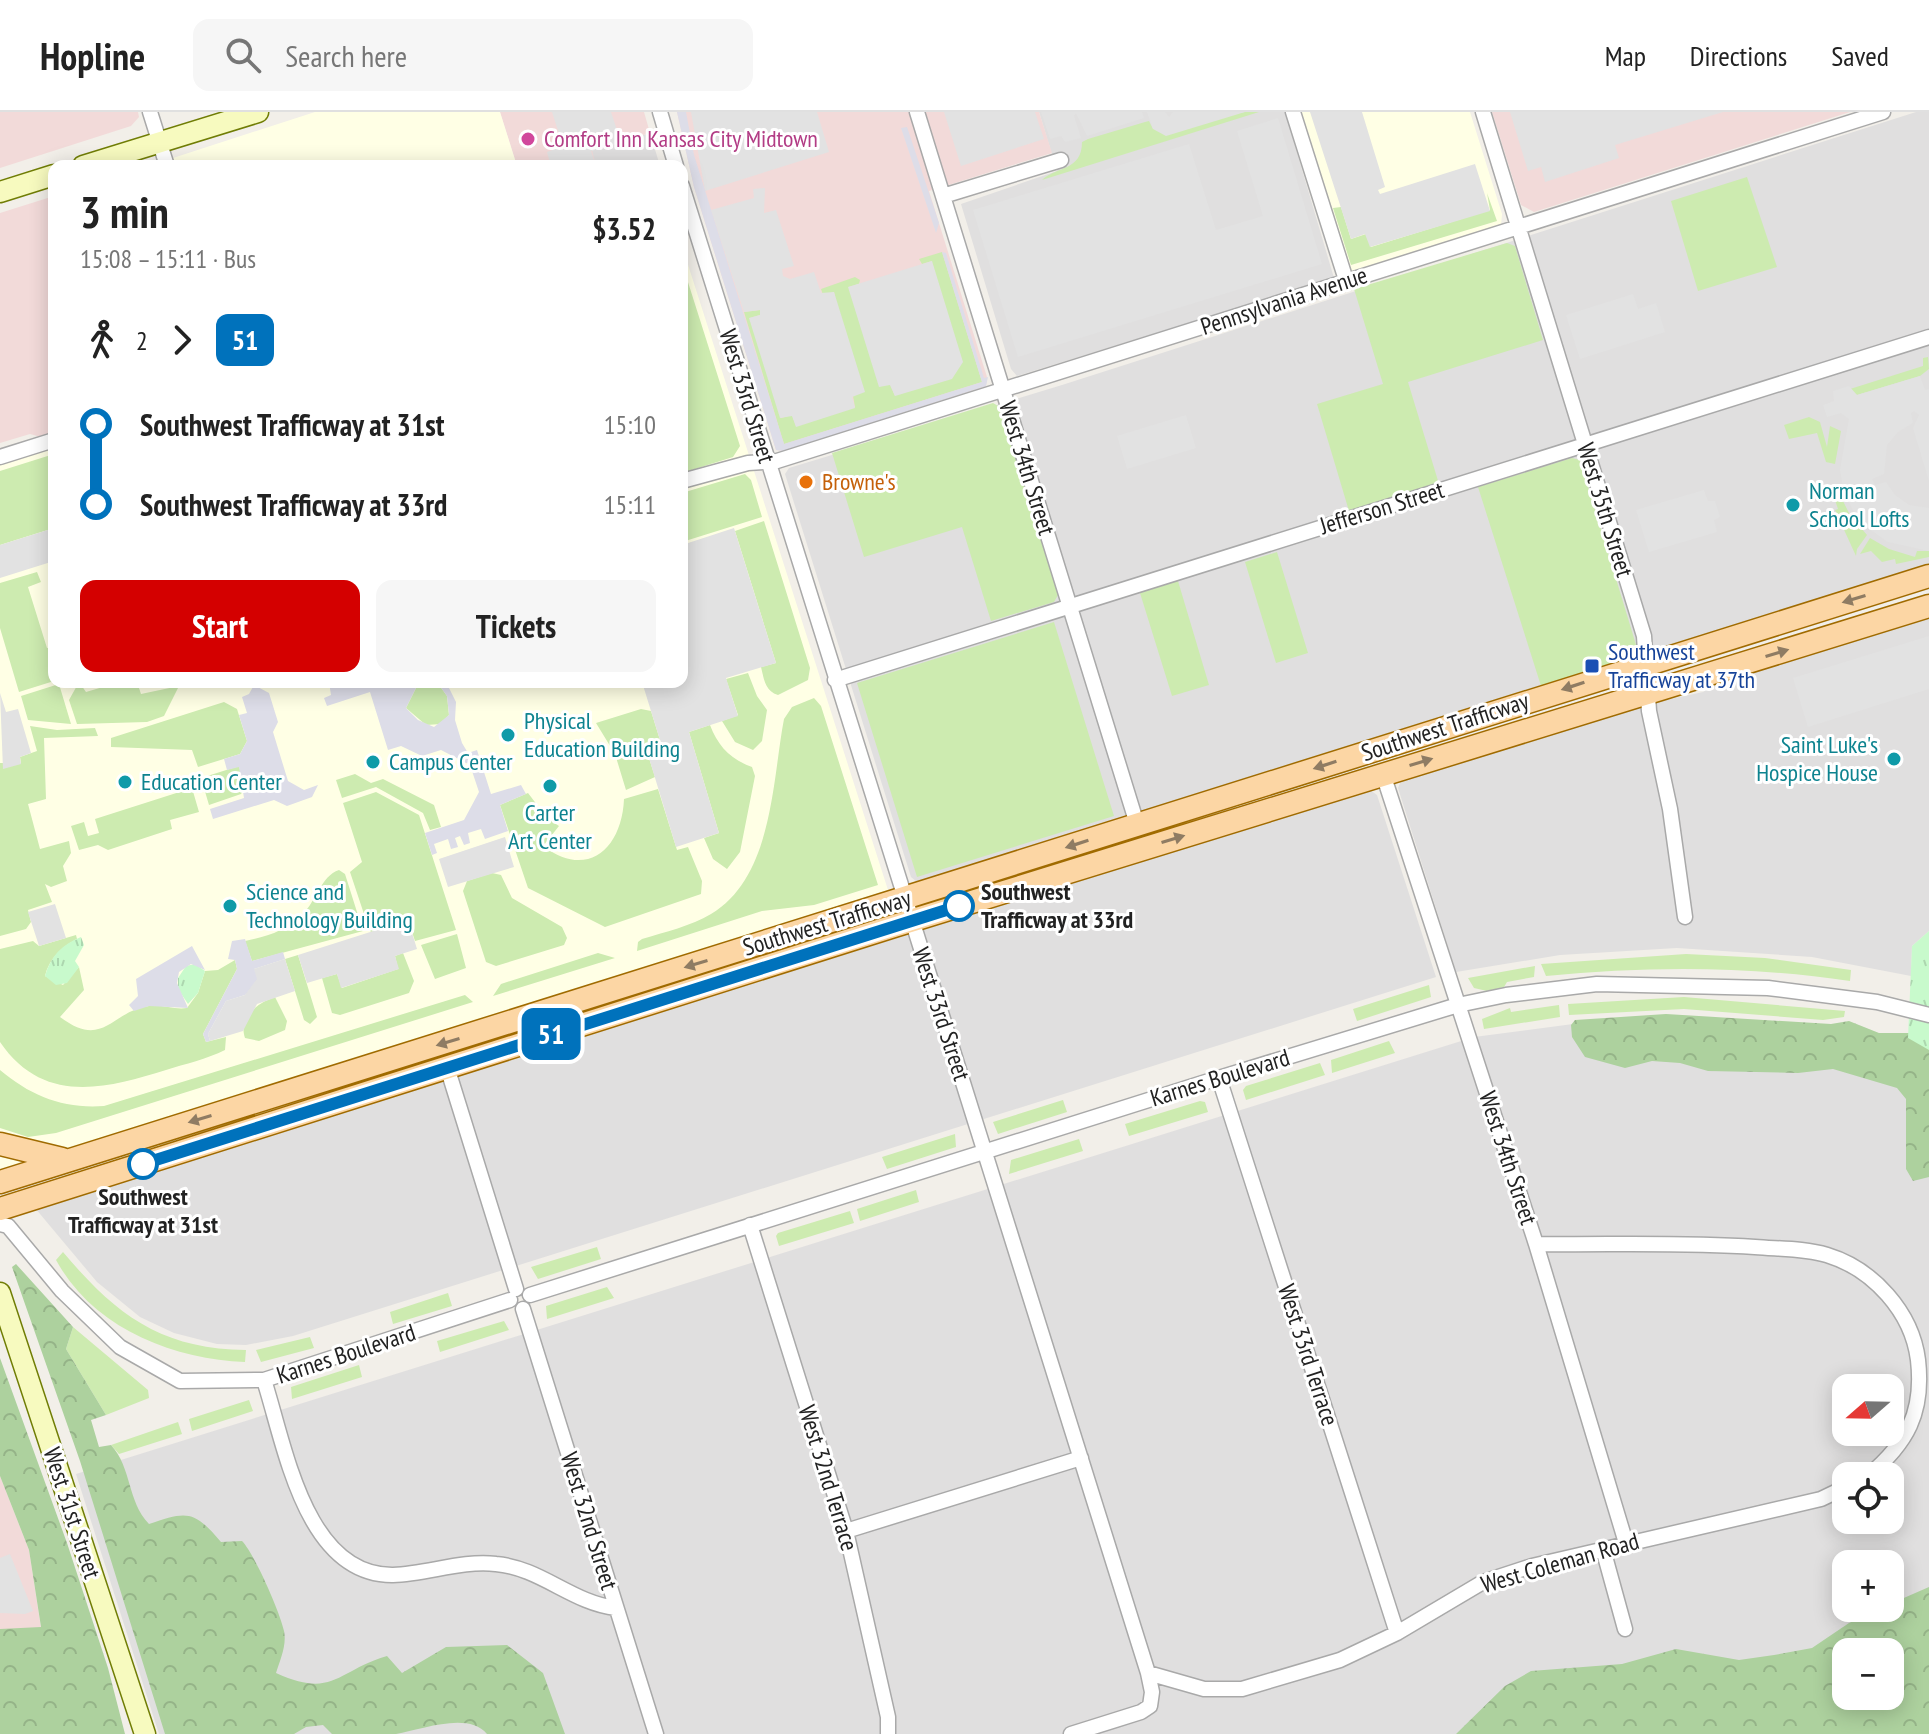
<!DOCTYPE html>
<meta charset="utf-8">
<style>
:root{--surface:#fff;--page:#f6f6f6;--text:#222;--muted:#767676;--line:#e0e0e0;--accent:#d40000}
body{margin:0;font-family:"PT Sans Narrow",sans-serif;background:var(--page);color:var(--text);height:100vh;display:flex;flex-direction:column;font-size:30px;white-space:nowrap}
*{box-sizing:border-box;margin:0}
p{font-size:26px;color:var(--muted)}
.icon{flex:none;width:44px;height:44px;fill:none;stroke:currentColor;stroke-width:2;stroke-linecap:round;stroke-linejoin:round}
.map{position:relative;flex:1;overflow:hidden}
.sheet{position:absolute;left:48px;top:48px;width:640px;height:528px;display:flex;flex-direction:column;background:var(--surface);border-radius:16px;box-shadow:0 4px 20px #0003}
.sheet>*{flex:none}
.badge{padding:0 16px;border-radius:12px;font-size:28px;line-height:52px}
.needle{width:52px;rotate:250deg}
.fabs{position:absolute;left:1832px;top:1262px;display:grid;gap:16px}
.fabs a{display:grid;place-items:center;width:72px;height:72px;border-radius:16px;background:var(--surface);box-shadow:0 4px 20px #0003;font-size:40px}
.map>.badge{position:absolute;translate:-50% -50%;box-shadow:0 0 0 4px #fff}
.legs{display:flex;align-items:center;gap:12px;height:88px;padding:0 32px;font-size:26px}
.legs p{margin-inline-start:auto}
.overview{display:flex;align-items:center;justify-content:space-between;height:136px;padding:0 32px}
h1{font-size:44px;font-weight:700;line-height:60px}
.button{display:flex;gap:16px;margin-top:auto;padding:16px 32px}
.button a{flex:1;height:92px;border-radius:16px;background:var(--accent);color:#fff;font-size:32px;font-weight:700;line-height:92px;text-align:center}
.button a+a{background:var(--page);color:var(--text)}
ul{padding:0 32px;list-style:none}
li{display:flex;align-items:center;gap:28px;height:80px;font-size:30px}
li i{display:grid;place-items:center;width:12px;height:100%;margin:0 10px;background:currentColor}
li i::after{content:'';width:20px;height:20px;margin:-10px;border:6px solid;border-radius:50%;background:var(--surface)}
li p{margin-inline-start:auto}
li:first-child i{background:linear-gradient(#0000 50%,currentColor 0)}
li:last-child i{background:linear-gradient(currentColor 50%,#0000 0)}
header{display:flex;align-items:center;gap:48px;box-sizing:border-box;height:112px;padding:0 40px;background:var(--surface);border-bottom:2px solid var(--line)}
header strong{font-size:38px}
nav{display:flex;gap:44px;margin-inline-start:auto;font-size:28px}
.search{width:560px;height:72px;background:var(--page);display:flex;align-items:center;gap:20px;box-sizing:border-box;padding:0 28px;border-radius:16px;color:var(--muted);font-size:30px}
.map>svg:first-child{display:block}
</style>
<header>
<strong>Hopline</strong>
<div class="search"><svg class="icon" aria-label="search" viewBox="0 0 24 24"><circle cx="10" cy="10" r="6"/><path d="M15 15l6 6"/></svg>Search here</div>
<nav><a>Map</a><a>Directions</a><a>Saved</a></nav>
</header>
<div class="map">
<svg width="1929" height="1622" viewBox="0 0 1929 1622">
<defs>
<pattern id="forest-crowns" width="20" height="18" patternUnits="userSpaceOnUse" patternTransform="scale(2)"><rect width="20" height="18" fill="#add19e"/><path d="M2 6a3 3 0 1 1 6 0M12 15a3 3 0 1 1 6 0" fill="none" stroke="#95b388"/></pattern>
<pattern id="park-tufts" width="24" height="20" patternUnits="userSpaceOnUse" patternTransform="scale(2)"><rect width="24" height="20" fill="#c8facc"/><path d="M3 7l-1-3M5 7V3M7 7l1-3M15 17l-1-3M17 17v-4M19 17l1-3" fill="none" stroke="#acd6af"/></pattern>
</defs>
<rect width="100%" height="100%" fill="#f2efe9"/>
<path fill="#e0dfdf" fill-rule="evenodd" d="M1039 0H1285L1334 166 1017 264 1011 257 961 92 1057 59Z
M1916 0H1929V457L1665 534 917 770 911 765 785 362 789 356 1062 273Z
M650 21 660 54H596L591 39Z
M1929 504V819L1912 834 1911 864 1812 845 1677 836 1560 843 1456 860 1398 676 1401 669 1620 598 1703 580 1727 566Z
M1370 678 1377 683 1436 865 293 1224 246 1233 217 1232 174 1221 140 1205 97 1170 35 1096Z
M1611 907 1896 947 1929 993V1488L1827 1537 1538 1622H159L76 1362 1474 925ZM1846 1276H1890V1320H1846ZM1846 1364H1890V1408H1846ZM1846 1452H1890V1496H1846Z"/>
<path fill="#f2dad9" d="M0 0H138L139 5 131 14 0 56Z
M500 0H644L650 21 592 38 596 54H517Z
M677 0H1039L1052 41 929 79 987 265 986 274 783 339 776 338 694 75Z
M1492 0H1850L1534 100 1521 93Z
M54 84V321L41 325 30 322 0 331V101Z
M0 1364 29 1438 41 1516 30 1519 0 1517Z"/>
<path fill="#ffffe5" d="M315 0H500L517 54H175L173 46Z
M1300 0H1470L1502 102 1501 114 1351 161Z
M682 134 888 778 0 1060V352L54 335V570H682Z"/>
<path fill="#cdebb0" d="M1245 0H1259L1042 68C1057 54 1082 59 1082 30L1088 27 1145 10 1149 9 1153 17Z
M1747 65 1777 155 1698 179 1671 89Z
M1487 81 1497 109 1351 153 1333 96 1341 95 1351 127 1366 122 1371 135 1490 98Z
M1507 131 1515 134 1543 228 1408 270 1439 372 1349 399 1317 292 1383 272 1354 177Z
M942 140 982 270 784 332 744 200 760 198V203L750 206 781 306 792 303 796 314 855 295 834 180 823 183 821 177 855 165 860 168 859 172 849 175 895 284 932 149 922 152 919 147Z
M687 167 740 334 733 345 682 361V169Z
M1928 245 1929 257 1920 264 1857 283 1852 280 1850 277 1923 254V246Z
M993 291 1000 295 1058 483 1054 490 991 509 962 415 864 445 832 341Z
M1809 305 1820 310 1827 335 1830 314 1841 319 1835 352 1826 350 1817 321 1789 327 1784 313Z
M54 342V416L0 433V359Z
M1572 346 1580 348 1637 536 1635 545 1541 574 1478 375Z
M745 362 751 368 762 405 682 430V381Z
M1840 383 1850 403 1867 423 1857 437 1856 444 1835 398 1838 397 1834 385Z
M764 409 810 556 808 568 778 583C765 579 764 567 761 555L776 551 735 419Z
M1870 426 1889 437 1915 445 1917 439H1929V445L1896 452 1895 447 1882 450 1871 439 1860 442Z
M1277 440 1308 541 1276 551 1245 450Z
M37 460 41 470 28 475 47 536 54 535V569L19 580 0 516V471Z
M1178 469 1209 573 1172 584 1140 481Z
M1054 510 1114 704 917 765 857 571Z
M748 561 757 584 767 598 762 629 753 638 735 630 722 609 738 603 726 567Z
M79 570 86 580 120 570H137L141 582 179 574 164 604 147 610 77 612 69 588Z
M419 570H437L447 584 449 603 441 612 426 613 406 596Z
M59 572 71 612 28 608 21 584Z
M814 586 821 594 878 773 814 793 762 799 637 839 638 830 642 827C665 820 691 814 711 802 773 765 772 670 784 607L792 595Z
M224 590 237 597 247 629 240 642 198 655 192 638 111 635V626Z
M641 597 651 599 664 641 649 646 655 665 626 678 615 642 596 611Z
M710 613C718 634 730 647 752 655L755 664 740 740 727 757 713 747 704 726 719 721 689 620Z
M30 614 57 618 95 616 98 624 44 626 46 687 28 692 40 737 69 729 71 741 63 754 67 769 51 775 45 772 52 790 28 798 31 810 26 817 0 824V651H21L20 645 37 639Z
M239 654 245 676 241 682 209 693 201 666Z
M355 662 371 671 383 667 434 693 441 715 430 718 423 701 376 675 342 686 336 668Z
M192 676 199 700 170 708 172 717 108 738 98 733 79 738 71 714 84 710 88 724 99 721 95 707Z
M658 677 677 738 688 735 702 769 701 782 605 815 528 776 500 693 528 681 541 698 539 701 559 714 543 734C588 768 622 736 624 687Z
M376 680 419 703 456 818 415 829 408 808 371 820 369 817 350 760 362 750 343 691Z
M339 758 345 762 363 819 252 849 245 829C266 825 288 818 303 802 316 789 321 764 339 758Z
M492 761 501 763 512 786 562 815 567 826 564 833 496 854 486 850 463 779 467 769Z
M457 822 466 856 435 867 421 833Z
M76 823 77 827C61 835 49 847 45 864L63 873 79 855 84 878 60 905C104 938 111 899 149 894 162 892 174 898 187 896L198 881 205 859 218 858 235 848 237 857 203 922 206 930 226 925 225 938C207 947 185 952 166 958 105 977 43 993 0 930V837L33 829 39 834Z
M403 841 414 869 409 881 340 903 332 901 322 866 337 862 342 876 398 857 395 844Z
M598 841 615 846 493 884 501 872Z
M1686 842 1765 846 1851 858 1850 869C1748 854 1649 854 1546 864L1541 852Z
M298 843 317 905 310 912 304 908 285 847Z
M1535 854 1534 865 1507 870 1504 875 1487 879 1474 876 1468 866Z
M1429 873 1431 885 1357 909 1353 897Z
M465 883 473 890 56 1021 28 1025 0 1016V958C31 984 63 997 104 994Z
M275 885 287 909 285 918 259 929 245 926C238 906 257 891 275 885Z
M1684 885 1845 899 1844 905 1823 908 1684 897 1569 903 1568 892Z
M1559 893 1560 905 1484 917 1482 907 1510 896 1511 900Z
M1389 929 1395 941 1332 961 1331 948Z
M1320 951 1325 963 1246 988 1243 978 1246 974Z
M1063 988 1067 1000 998 1022 993 1010Z
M1200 989 1205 990 1208 1000 1129 1024 1125 1012Z
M955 1022 956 1035 887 1057 882 1045Z
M1079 1027 1083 1039 1009 1062 1011 1048Z
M916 1078 919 1090 860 1109 857 1097Z
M850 1099 854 1111 779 1134 776 1124 778 1121Z
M597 1135 601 1147 538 1167 531 1155Z
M63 1140C116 1203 161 1237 246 1238L245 1250C172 1247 93 1216 56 1148Z
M607 1175 614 1186 547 1207 546 1194Z
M448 1181 452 1194 393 1212 390 1200Z
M504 1209 509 1218 440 1240 437 1229Z
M73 1215 148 1278 149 1286 106 1303 66 1237Z
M310 1225 314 1236 261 1250 256 1238Z
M359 1253 362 1265 292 1287 291 1275Z
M249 1288 253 1299 192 1319 189 1307Z
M178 1310 182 1322 119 1342 111 1333Z"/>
<path fill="url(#forest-crowns)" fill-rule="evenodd" d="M1666 902 1831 912 1849 909 1879 921H1929V1065L1913 1069 1906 1057V987L1897 976 1833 957 1798 961 1708 959 1680 951 1652 949 1625 956 1585 945 1572 925 1571 913 1575 908Z
M16 1152 73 1215 66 1237 106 1303 91 1308 99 1335 111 1333C132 1356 127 1389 149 1412 187 1399 194 1398 221 1430L242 1429C254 1441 280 1500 284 1519 287 1533 280 1548 276 1561 334 1587 336 1559 387 1544L402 1561 446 1535 507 1533 543 1561 565 1622H487C468 1599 421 1618 396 1622 376 1622 353 1622 332 1622L323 1613 306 1615 294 1622H165L80 1349 12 1155Z
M0 1246 67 1431 108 1556 125 1622H0V1517L41 1515 29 1438 0 1364Z
M1929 1475V1622H1456L1505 1574 1531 1559 1622 1552 1676 1537 1739 1548 1774 1543 1812 1536 1849 1511 1882 1496H1890V1492ZM1890 1540V1584H1846V1540Z"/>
<path fill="url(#park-tufts)" d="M1929 819V938L1908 926 1912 834Z
M81 825 84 833 75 849 79 855 67 871 56 873 45 864C50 845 62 832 81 825Z
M195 852 205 859 198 881 188 892 178 877V866L186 854Z"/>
<path fill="#e2e2e2" d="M552 0H611L621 30 591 39 596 54H561L559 48 550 51 547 40 563 34Z
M691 0H817L829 40 705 79Z
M944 0H1035L1044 27 961 54Z
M1041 0H1142L1144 6 1087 24 1076 1 1074 4 1081 26 1065 30 1061 24 1050 27Z
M1147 0H1165L1169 5 1173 0H1245L1166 24 1153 17Z
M1310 0H1362L1385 75 1378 78 1380 82 1475 52 1490 99 1370 135 1365 122 1351 127Z
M1510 0H1723L1615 33 1619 46 1545 70 1541 55 1528 59Z
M1278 6 1322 152 1018 245 973 98 1189 32 1216 118 1263 104 1237 19Z
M765 76 764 101 776 98 794 154 782 157 783 164 790 167 814 160 821 181 834 180 865 280 852 285 855 296 796 315 792 304 780 306 749 206 760 203V198L744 200 711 98 754 86 753 77Z
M932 149 963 250 952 267 895 284 890 273 879 275 848 175Z
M1633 182 1638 197 1656 191 1665 220 1580 247 1566 203Z
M1920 264 1925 278 1929 277V369L1913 316 1919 303 1914 299 1911 301 1913 311 1898 320 1887 333 1884 362 1872 367 1875 373 1886 370 1895 383 1909 393 1929 396V439L1888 430 1865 414 1854 400 1845 382 1856 377 1854 372 1843 375 1840 358 1849 307 1841 301 1827 305 1823 293 1834 289 1833 279 1849 274 1857 283Z
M1186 303 1196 336 1127 357 1117 324Z
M1704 378 1708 389H1715L1720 405 1714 408 1717 420 1649 440 1636 398Z
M54 416V449L0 466V433Z
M734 416 776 551 726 566 738 604 689 620 719 721 676 735 649 646 664 641 642 570H682V433Z
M1929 524V577L1808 615 1793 566Z
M0 581 6 600 18 597 31 641 20 645 21 652 3 657Z
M505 725 514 755 448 775 439 747Z
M55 792 66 826 39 834 28 800Z
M408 808 417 837 395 844 399 857 341 876 337 862 307 871 298 843Z
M285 847 295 879 257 892 243 919 210 929 208 922 226 889 245 883 254 857Z
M10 1442 33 1499 25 1502 0 1501V1446Z"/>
<path fill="#dddde8" d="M677 0H686L694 43 784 332 982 270 942 140 946 141 984 266 988 265 986 274 783 339 776 338 694 75Z
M907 15 939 111 936 121 901 16Z
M329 570H366L368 574 391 570V575L392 570H419L406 596 418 608 434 615 449 603 447 584 437 570H446L456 590 455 608 462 631 468 641 477 638 491 682 521 673 526 682 500 693 508 719 485 727 481 717 468 721 470 731 464 733 460 724 455 726 458 735 451 737 448 727 434 732 437 741 432 743 425 721 464 708 479 680 470 653 441 638 422 644 401 634 388 638 370 580 327 594 324 586 331 583Z
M254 573 269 581 278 610 273 620 288 669 304 678 318 673 312 685 287 694 274 688 213 707 210 697 244 686 239 655 227 658 224 647 240 642 247 629 239 603 247 601 242 585 249 582Z
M245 827 252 849 283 840 285 847 254 857 257 867 245 883 226 889 208 922 210 929 206 930 203 922 237 857 235 848 228 847 232 829Z
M192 834 205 858 191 852 179 860 177 871 188 896 149 894 134 899 129 893 138 884 136 867Z"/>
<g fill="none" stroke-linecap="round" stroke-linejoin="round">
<g stroke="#a9a9a9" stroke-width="17">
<path id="street" d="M150 0 167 54
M660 0 676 54
M917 0 1137 712
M1293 0 1346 168
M1483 0 1644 524 1649 599 1670 697 1685 805
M682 74 1148 1561 1152 1580 1150 1594 1141 1600 1071 1622
M943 84 1061 48
M0 345 54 328
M682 369 748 351 777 349 1883 0
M835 568 1929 225
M1383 662 1536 1132 1626 1431
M447 955 516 1177
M1219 966 1397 1521
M0 1112 8 1114 62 1179 120 1235 180 1269 264 1268 510 1188
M750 1113 846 1419 888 1605V1622
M1536 1132C1609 1133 1682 1130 1755 1135 1778 1137 1804 1136 1827 1143 1873 1157 1912 1200 1918 1248 1924 1301 1907 1331 1868 1364
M530 1183 1212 968 1458 893 1506 883 1597 872 1768 876 1877 890 1929 903
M523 1197 656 1622
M264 1268C285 1333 305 1464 393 1463 428 1462 461 1448 496 1452 541 1456 572 1491 616 1496
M846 1419 1081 1346
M1603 1437 1625 1517
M1148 1561 1204 1577H1242L1340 1548 1397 1521 1483 1470 1532 1454 1821 1387 1846 1375"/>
</g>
<g stroke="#707d05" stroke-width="23">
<path id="secondary" d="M83 54 258 0
M0 80 54 63
M0 1181 145 1622"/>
</g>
<g stroke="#a06b00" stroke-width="25">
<path id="primary" d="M0 1032 62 1047
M0 1070 1929 464
M0 1097 894 814 1929 494"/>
</g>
<use href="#street" stroke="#fff" stroke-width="14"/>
<use href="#secondary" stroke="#f7fabf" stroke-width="20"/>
<use href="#primary" stroke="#fcd6a4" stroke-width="22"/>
</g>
<defs><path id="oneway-solid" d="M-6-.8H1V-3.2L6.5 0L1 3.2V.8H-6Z" transform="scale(2)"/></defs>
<g fill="#8f7c63">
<use href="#oneway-solid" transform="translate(1854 487) rotate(163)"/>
<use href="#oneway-solid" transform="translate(1777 541) rotate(-17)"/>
<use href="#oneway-solid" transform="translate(1573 574) rotate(162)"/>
<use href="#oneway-solid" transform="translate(1421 650) rotate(-17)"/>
<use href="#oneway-solid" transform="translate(1325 653) rotate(162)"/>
<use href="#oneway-solid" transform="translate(1173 727) rotate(-17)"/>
<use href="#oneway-solid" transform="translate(1077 732) rotate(162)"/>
<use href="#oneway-solid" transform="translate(696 852) rotate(163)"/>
<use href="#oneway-solid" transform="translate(448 930) rotate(163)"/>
<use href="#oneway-solid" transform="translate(200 1007) rotate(163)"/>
</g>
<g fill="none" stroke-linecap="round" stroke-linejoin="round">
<g stroke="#fff" stroke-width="18">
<path id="line-1" d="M143 1052 959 794"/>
</g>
<use href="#line-1" stroke="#0072bc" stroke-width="12"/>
</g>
<circle fill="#d1479c" stroke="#fff" stroke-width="3" cx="528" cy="27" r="8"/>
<circle fill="#e8710a" stroke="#fff" stroke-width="3" cx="806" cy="370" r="8"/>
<g fill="#0f9aa8" stroke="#fff" stroke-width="3">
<circle cx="1793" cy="393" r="8"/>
<circle cx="508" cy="623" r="8"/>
<circle cx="1894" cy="647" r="8"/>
<circle cx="373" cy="650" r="8"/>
<circle cx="125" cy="670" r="8"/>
<circle cx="550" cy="674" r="8"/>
<circle cx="230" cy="794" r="8"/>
</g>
<rect fill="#1a4fb4" stroke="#fff" stroke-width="3" x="1584" y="546" width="16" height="16" rx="4"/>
<g fill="#fff" stroke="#0072bc" stroke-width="4">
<circle cx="959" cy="794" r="14"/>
<circle cx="143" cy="1052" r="14"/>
</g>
<g text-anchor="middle" stroke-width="6" stroke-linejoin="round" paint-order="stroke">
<g font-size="24" fill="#b23c85" stroke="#fff" text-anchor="start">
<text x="544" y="35">Comfort Inn Kansas City Midtown</text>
</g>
<g font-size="24" fill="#222" stroke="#fff">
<text transform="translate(1284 189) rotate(-18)" y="8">Pennsylvania Avenue</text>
<text transform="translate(747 284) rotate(73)" y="8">West 33rd Street</text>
<text transform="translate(1027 356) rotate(73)" y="8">West 34th Street</text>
<text transform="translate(1382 396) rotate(-17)" y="8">Jefferson Street</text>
<text transform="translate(1605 398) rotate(73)" y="8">West 35th Street</text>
<text transform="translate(1445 615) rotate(-18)" y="8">Southwest Trafficway</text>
<text transform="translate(827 811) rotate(-17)" y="8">Southwest Trafficway</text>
<text transform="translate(941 902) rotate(72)" y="8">West 33rd Street</text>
<text transform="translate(1220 966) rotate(-17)" y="8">Karnes Boulevard</text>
<text transform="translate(1508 1046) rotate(72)" y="8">West 34th Street</text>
<text transform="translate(346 1242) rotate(-18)" y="8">Karnes Boulevard</text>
<text transform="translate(1308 1243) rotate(72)" y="8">West 33rd Terrace</text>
<text transform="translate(828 1366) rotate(73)" y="8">West 32nd Terrace</text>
<text transform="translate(72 1401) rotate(72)" y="8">West 31st Street</text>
<text transform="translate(589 1409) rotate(73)" y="8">West 32nd Street</text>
<text transform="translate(1560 1451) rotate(-16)" y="8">West Coleman Road</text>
</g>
<g font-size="24" fill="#c56008" stroke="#fff" text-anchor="start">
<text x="822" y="378">Browne's</text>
</g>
<g font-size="24" fill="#0d838f" stroke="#fff" text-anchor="start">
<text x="1809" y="387">Norman<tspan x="1809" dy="28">School Lofts</tspan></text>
<text x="524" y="617">Physical<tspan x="524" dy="28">Education Building</tspan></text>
<text x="1878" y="641" text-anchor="end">Saint Luke's<tspan x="1878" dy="28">Hospice House</tspan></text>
<text x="389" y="658">Campus Center</text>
<text x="141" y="678">Education Center</text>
<text x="550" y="709" text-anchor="middle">Carter<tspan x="550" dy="28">Art Center</tspan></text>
<text x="246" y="788">Science and<tspan x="246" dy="28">Technology Building</tspan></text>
</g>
<g font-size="24" fill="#164399" stroke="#fff" text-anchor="start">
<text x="1608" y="548">Southwest<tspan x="1608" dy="28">Trafficway at 37th</tspan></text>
</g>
<g font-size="24" font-weight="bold" fill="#222" stroke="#fff" text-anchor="start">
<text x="981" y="788">Southwest<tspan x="981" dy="28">Trafficway at 33rd</tspan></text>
<text x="143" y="1093" text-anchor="middle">Southwest<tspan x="143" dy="28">Trafficway at 31st</tspan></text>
</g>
</g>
</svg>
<div class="fabs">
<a><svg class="needle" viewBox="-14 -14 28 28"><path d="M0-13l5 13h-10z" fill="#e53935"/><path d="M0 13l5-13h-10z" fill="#767676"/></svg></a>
<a><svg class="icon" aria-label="locate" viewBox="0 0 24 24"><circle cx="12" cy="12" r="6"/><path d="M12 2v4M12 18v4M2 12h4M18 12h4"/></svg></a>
<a>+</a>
<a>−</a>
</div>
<b class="badge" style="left:551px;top:922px;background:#0072bc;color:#fff">51</b>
<section class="sheet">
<div class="overview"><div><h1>3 min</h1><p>15:08 – 15:11 · Bus</p></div><b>$3.52</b></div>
<div class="legs"><svg class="icon" aria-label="walk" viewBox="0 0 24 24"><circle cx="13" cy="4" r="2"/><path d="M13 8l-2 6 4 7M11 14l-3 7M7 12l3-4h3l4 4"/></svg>2<svg class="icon" aria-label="forward" viewBox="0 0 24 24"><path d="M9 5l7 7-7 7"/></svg><b class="badge" style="background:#0072bc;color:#fff">51</b></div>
<ul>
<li><i style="color:#0072bc"></i><b>Southwest Trafficway at 31st</b><p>15:10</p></li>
<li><i style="color:#0072bc"></i><b>Southwest Trafficway at 33rd</b><p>15:11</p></li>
</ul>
<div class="button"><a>Start</a><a>Tickets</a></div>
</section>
</div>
